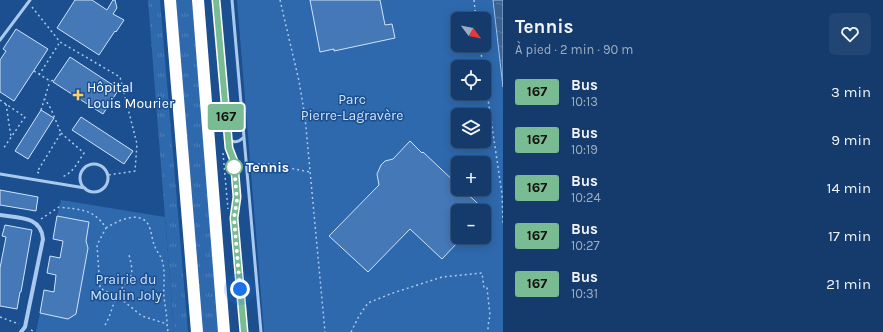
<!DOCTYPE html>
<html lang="fr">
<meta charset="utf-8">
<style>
:root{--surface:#143b6b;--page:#214673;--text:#f1f3f6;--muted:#9dadc1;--line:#33557e}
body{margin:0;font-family:Karla,sans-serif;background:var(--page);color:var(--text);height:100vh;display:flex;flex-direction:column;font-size:15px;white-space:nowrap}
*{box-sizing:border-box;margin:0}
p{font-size:13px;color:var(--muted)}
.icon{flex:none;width:22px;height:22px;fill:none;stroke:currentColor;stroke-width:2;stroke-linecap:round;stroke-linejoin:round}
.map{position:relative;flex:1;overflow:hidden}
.sheet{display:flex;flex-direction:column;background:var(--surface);width:380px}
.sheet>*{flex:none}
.badge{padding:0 8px;border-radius:3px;font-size:14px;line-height:26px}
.needle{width:26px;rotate:122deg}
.tools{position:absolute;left:451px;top:12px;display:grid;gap:8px}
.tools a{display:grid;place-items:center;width:40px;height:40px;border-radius:6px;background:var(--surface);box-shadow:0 2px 10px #0003,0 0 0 1px var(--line);font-size:20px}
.you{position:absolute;width:20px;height:20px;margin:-10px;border:3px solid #fff;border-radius:50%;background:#1a73e8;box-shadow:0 0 0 6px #1a73e833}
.map>.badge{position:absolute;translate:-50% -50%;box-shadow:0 0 0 2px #fff}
.round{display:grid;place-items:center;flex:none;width:42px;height:42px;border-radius:6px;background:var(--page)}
.head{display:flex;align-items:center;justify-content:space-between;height:68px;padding:0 12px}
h1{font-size:19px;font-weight:700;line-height:30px}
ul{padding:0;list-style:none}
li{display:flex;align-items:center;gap:12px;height:48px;padding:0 12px}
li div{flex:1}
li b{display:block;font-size:15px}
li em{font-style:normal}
li .badge{min-width:44px;font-weight:700;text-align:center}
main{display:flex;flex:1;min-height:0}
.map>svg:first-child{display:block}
</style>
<main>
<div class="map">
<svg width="503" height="332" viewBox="0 0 503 332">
<defs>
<pattern id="grass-tufts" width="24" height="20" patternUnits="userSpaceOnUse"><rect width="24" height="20" fill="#2e69ad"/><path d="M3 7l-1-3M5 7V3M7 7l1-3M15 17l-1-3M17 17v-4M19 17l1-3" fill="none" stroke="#4d80b9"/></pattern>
<pattern id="water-ripples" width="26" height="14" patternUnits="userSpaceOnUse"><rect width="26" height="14" fill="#3c6290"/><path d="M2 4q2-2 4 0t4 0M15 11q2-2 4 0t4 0" fill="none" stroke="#597aa1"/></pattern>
</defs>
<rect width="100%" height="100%" fill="#1b4f8f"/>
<path fill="url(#grass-tufts)" d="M148 0H160L188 332H174Z
M176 0H192L219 332H202Z"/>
<path fill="#2e69ad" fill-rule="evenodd" d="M237 0H493L503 87V332H264ZM458 19H484V45H458ZM458 67H484V93H458ZM458 115H484V141H458ZM458 163H484V189H458ZM458 211H484V237H458Z
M61 200 165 217 174 332H36L40 313 67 318 76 314 88 248 86 241 89 222 57 216Z"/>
<path fill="url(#water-ripples)" stroke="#9cc4f0" d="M493 0H503V87Z"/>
<path fill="#4478b7" stroke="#cfe3fa" d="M75 0H92L107 10 113 0H115L117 8 113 14 124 20 116 32 115 31 99 55 57 28Z
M310 0H380L385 25 392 24 395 38 334 51V49L320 52Z
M16 29 48 49 14 101 0 92V60L6 51 3 49Z
M70 57 119 89 103 114 53 82Z
M41 110 54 118 28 159 15 151Z
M81 117 133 151 124 164 72 130Z
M410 141 422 153 423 152 458 185V189H462L486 211H458V242L442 259 410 229 368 272 329 236 379 185 377 174 381 165 385 161 393 159Z
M0 190 38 197 36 211 0 205Z
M57 216 89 222 86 241 88 248 76 314 68 319 40 313 44 290 54 292 56 275 47 273 50 256 60 258 63 241 53 239Z
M5 225 32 230 21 292H20L17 309 0 306V268L6 237 2 236Z"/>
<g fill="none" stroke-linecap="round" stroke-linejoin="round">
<path stroke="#a9c9ee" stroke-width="1.5" stroke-dasharray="2 3" stroke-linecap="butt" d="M280 0 299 81 305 117 325 332
M474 0 476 19
M32 7 60 42 120 77 137 144 135 171 108 175
M480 45 483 67
M34 71 50 81 55 80
M484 72 502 194 503 223
M39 75 60 42
M0 100 25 117 3 149
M6 104 11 137
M41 110 50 81
M61 133 84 153C78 162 73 173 62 177
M223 153 228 209
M253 164H278L289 168 310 172
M39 173 37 172 61 133 51 109 45 99
M41 219 59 207C80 210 93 208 106 228L97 245 100 288 121 299 142 316 167 324 168 332
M106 228C117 221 141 209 149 226 152 233 152 241 155 247 157 252 161 256 162 260 166 273 163 285 164 297 165 306 167 315 167 324
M0 317 19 324
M105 325C110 317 112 307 116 298 126 277 137 284 129 255
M31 330 35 332
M351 332 359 316 368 303 390 294 442 277 482 273 484 288H487L490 315 488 326V332"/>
<path stroke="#a9c9ee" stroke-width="3" d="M216 0 229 148 234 161 237 197 234 218 244 332
M232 0 261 332
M0 40 30 0
M227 128 234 122 239 124 244 127
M228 139C234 144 239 142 244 137
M80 178a14 14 0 1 1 28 0a14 14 0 1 1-28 0Z
M0 174 85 188"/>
<path stroke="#a9c9ee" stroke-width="4" d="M0 215C19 218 41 216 43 239L25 327 21 332"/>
<path stroke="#fff" stroke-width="12" d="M170 0 197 332
M198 0 224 332"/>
</g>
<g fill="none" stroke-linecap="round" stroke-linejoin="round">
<g stroke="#fff" stroke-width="9">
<path id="line" d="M216 0 229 148 234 161 237 197 234 218 244 332"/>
</g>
<use href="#line" stroke="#79bb92" stroke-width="6"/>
<path stroke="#fff" stroke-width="4" stroke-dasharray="0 7.2" d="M234 167V166L237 200 234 218 240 289"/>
</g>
<path fill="#ffd166" stroke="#1b4f8f" stroke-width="1.5" d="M76 89h4v4h4v4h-4v4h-4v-4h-4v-4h4z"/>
<circle fill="#fff" stroke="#79bb92" stroke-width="2" cx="234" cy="167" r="8"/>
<g text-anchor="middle" stroke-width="3" stroke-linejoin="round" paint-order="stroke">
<g font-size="14" fill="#fff" stroke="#1b4f8f" text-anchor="start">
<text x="87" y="92">Hôpital<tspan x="87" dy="16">Louis Mourier</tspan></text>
</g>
<g font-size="14" fill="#cfe3fa" stroke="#1b4f8f">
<text x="352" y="104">Parc<tspan x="352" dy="16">Pierre-Lagravère</tspan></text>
<text x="126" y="284">Prairie du<tspan x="126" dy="16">Moulin Joly</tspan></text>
</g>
<g font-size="14" font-weight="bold" fill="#fff" stroke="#1b4f8f" text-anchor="start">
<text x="246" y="172">Tennis</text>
</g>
</g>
</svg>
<div class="tools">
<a><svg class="needle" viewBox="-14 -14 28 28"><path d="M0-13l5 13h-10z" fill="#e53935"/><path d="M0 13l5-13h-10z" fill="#9dadc1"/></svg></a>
<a><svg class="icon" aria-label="locate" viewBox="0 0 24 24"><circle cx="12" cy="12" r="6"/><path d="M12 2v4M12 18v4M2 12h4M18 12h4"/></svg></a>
<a><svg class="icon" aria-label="layers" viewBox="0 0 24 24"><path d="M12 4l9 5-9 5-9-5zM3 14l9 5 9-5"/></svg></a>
<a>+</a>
<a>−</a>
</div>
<div class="you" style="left:240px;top:289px"></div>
<b class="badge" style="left:226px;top:117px;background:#79bb92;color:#111">167</b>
</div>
<section class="sheet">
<div class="head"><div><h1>Tennis</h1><p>À pied · 2 min · 90 m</p></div><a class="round"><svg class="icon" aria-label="heart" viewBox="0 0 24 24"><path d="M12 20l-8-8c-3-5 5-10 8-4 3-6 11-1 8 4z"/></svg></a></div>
<ul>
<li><span class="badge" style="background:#79bb92;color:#111">167</span><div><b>Bus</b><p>10:13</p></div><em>3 min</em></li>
<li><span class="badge" style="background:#79bb92;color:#111">167</span><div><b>Bus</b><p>10:19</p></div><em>9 min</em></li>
<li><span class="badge" style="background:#79bb92;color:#111">167</span><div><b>Bus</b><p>10:24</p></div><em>14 min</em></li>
<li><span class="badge" style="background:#79bb92;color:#111">167</span><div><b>Bus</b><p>10:27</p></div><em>17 min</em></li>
<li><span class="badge" style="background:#79bb92;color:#111">167</span><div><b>Bus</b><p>10:31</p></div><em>21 min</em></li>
</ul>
</section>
</main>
